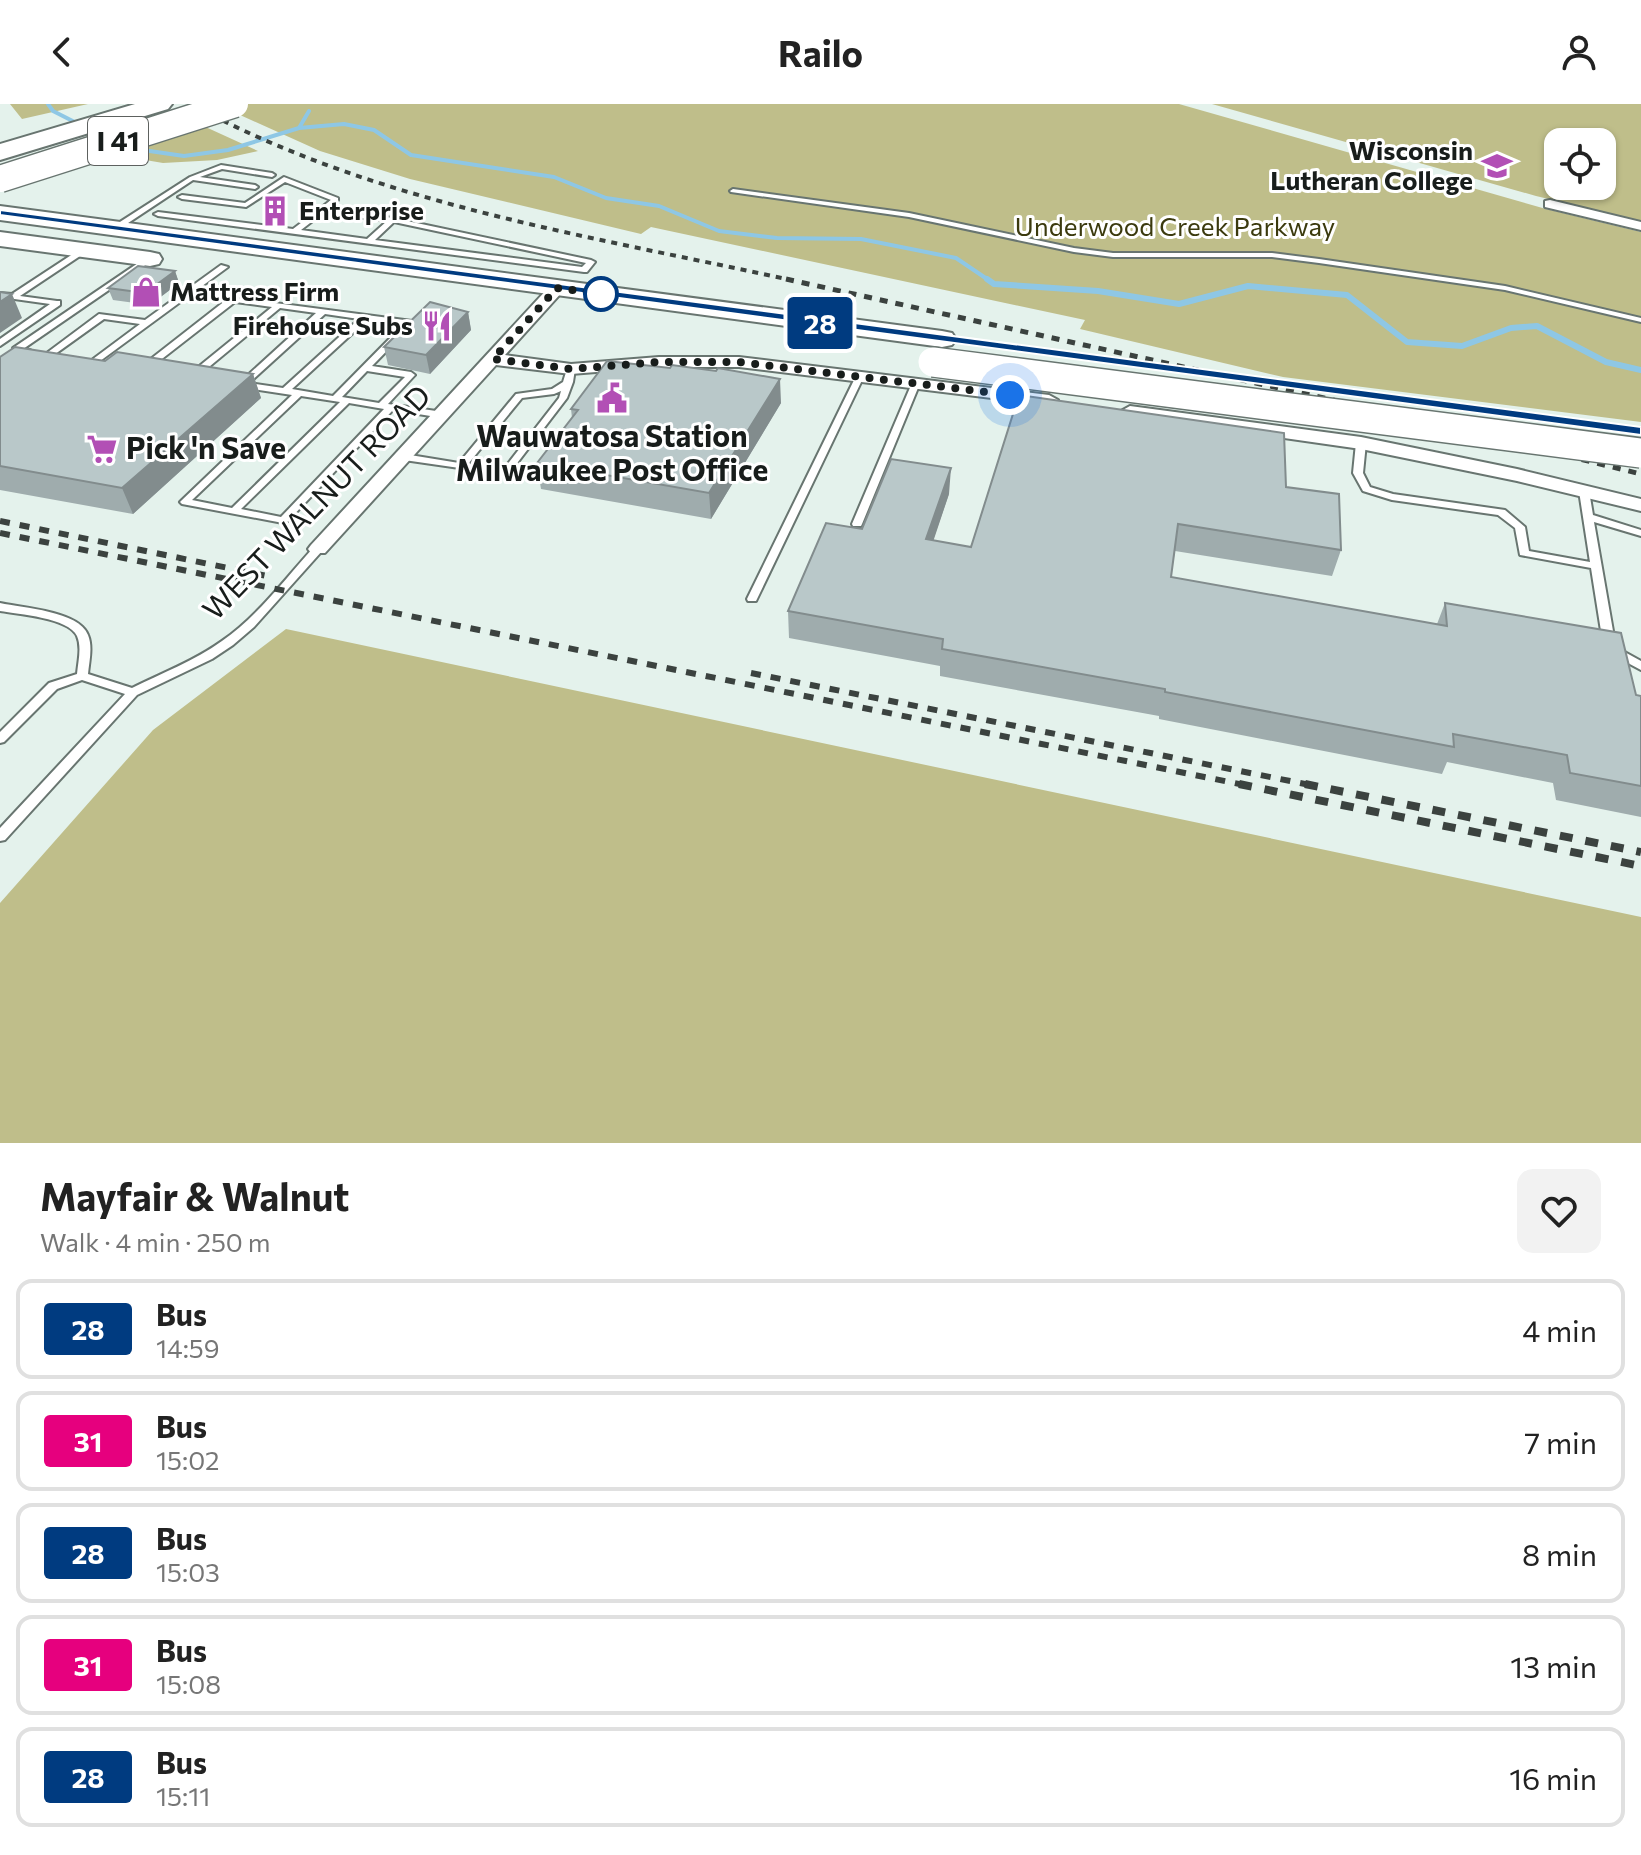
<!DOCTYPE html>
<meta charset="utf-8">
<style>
:root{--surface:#fff;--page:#f2f2f2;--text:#222;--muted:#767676;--line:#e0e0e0}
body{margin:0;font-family:Commissioner,sans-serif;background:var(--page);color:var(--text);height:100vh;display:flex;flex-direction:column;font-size:30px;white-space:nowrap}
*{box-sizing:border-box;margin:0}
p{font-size:26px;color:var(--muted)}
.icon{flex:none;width:44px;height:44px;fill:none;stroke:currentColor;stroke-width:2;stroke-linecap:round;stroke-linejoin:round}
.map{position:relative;height:1039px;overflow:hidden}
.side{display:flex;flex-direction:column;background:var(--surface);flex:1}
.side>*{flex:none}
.badge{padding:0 16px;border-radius:6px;font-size:28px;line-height:52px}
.buttons{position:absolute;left:1544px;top:24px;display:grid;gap:16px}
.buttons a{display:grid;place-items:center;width:72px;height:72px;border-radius:16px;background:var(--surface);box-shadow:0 2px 6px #0004;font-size:40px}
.you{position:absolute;width:40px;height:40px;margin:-20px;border:6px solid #fff;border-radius:50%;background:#1a73e8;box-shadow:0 0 0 12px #1a73e833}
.map>.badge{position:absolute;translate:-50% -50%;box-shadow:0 0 0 4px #fff}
.round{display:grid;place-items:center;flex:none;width:84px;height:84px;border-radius:16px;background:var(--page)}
.head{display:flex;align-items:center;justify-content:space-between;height:136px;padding:0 40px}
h1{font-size:38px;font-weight:700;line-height:60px}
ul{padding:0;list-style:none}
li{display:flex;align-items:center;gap:24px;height:100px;margin:0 16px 12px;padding:0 24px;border:4px solid var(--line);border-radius:16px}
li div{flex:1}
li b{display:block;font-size:30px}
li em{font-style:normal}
li .badge{min-width:88px;font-weight:700;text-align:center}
header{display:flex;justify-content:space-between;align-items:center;height:104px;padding:0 40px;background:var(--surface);font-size:36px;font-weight:700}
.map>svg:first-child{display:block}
</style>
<header><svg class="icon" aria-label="back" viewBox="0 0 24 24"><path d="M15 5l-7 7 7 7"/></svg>Railo<svg class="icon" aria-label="person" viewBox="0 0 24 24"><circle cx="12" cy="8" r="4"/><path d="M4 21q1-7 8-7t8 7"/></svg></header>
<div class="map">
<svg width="1641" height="1039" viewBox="0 0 1641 1039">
<rect width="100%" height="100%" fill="#e4f2ec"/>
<path fill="#bfbe8a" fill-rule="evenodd" d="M10 0H88L22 15Z
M247 0H1179L1546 105 1641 128V318L1283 273 1080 225 1085 216 651 123 641 130 410 75 320 47 229 6Z
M1212 0H1641V117L1536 92ZM1558 38H1602V82H1558Z
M199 20 258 47 217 56 163 59 116 51 74 66 56 64Z
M286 525 1641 813V1039H0V799L153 626Z"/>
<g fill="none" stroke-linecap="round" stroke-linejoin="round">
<path stroke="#8ec7e5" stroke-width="4" d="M48 0 53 7 106 34
M299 24 309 7
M129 44 184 52 228 46 299 24 344 20 374 26 411 51 554 73 606 94 659 102 719 127 777 134 861 135 956 154 990 177"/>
<path stroke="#8ec7e5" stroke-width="6" d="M987 175 994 180 1098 187 1179 200 1248 182 1347 191 1407 238 1462 242 1511 224 1537 222 1606 258 1641 266"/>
<g stroke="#687570" stroke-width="4">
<path id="lane" d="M221 61 272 69 275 71 272 73 222 65 200 73 255 81 258 83 255 85 193 76 116 127 109 125 190 73Z
M284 73 338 94V96L328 106 393 114 591 156 595 158 587 168H584L158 112 154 110 158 108 293 125 331 96 285 78 246 103 182 95 178 93 182 91 245 99ZM323 109 387 117 367 135 301 126ZM394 118 586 159 582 163 375 136Z
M733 85 909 109 1074 144 1113 149H1272L1319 155 1505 182 1641 214V218L1505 186 1319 159 1272 153H1113L1074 148 909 113 731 88 730 87Z
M82 144 89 146 20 192 57 197H60V201L0 242V235L50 200 0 193V189L12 190Z
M147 153 154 155 23 245 30 246V250L13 248V244Z
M221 161 228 163 96 260 93 261 89 258 140 220 104 215 51 253H45L44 251 99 210 145 216Z
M230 193 412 217V221L372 262 411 268 415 271 388 300 443 308 448 311 443 314 393 306 287 418 283 419 182 400 180 398 182 396 292 291 246 284 238 280 316 209 280 204 198 272H192V268L272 203 235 198 149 265H143V261ZM325 210 359 215 283 284 249 279ZM367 216 403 221 333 292 292 285ZM367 267 405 273 379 299 342 293ZM301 292 340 298 232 404 192 396ZM349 299 384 305 281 413 241 405Z
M571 262 575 265 573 278 567 294 508 371 404 356 399 353 404 350 459 359 516 290 552 285 563 278 567 265ZM561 287 559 294 503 366 468 360 522 294 554 290Z
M860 269 864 272 757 495 756 497H748L747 495 856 272Z
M916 276 920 279 862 420 861 422H853L852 420 912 279Z
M1361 336 1366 339 1363 369 1370 383 1393 390 1505 406 1525 423 1529 447 1590 458 1579 387 1584 384 1589 387 1593 411 1641 426V432L1594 418 1613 527 1621 546 1641 557V566L1613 551 1611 548 1601 527 1591 464 1520 451 1515 424 1498 411 1392 396 1363 387 1353 369 1356 339Z
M318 442 323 445 322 447 254 523 233 541 212 555 137 591 5 736 0 737V724L125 590 82 576 57 585 4 638 0 639V628L49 579 77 570C78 558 82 543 77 532 69 514 18 510 0 507V499C23 504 79 507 88 531 93 543 89 558 88 570L132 584C162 569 194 557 222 537 257 513 286 474 314 443Z"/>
</g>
<g stroke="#687570" stroke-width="4">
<path id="street" d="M1550 96 1641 118V126L1545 103V97Z
M557 179 565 184 563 187 505 251 571 260 659 253H739L1049 291 1058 296 1049 301 739 263H659L571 270 496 261 325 449H311L308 445 311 441 551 181Z
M1130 302 1361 333 1517 365 1641 395V407L1517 377 1361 345 1124 311 1121 307Z"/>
</g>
<g stroke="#687570" stroke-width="4">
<path id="primary" d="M0 102 942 227 952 229 956 235 952 241 942 243 0 116Z
M0 128 150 148 159 150 162 155 159 160 150 162 0 142Z"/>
</g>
<g stroke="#687570" stroke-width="4">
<path id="highway" d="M135 0H172L168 5 0 56V40Z"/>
</g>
<use href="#lane" fill="#fff" fill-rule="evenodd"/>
<use href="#street" fill="#fff" fill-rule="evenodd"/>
<use href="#primary" fill="#fff" fill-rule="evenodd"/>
<use href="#highway" fill="#fff" fill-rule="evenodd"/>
<path stroke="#3b423f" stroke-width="4" stroke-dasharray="6 6" stroke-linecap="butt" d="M191 0C376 101 592 132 795 177"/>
<path stroke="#3b423f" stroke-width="5" stroke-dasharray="8 8" stroke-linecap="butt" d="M786 175 1387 308 1641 370"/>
<path stroke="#3b423f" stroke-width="6" stroke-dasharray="10 10" stroke-linecap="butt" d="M0 417 272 473
M0 429 1249 682
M751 569 1315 682"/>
<path stroke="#3b423f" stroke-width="8" stroke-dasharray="13 13" stroke-linecap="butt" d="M1239 680 1641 762
M1305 680 1641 748"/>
<g stroke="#687570" stroke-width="32" stroke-linecap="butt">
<path id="primary-bridge" d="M933 258 1641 349"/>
</g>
<g stroke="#687570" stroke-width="29" stroke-linecap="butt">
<path id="highway-bridge" d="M0 75 235 0"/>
</g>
<use href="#primary-bridge" stroke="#fff" stroke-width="29"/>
<use href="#highway-bridge" stroke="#fff" stroke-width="26"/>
</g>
<path fill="#9facad" d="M175 167 179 179 150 201 113 196 108 184Z
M468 208 471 226 430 270 388 261 384 243Z
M0 253 105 257 253 270 261 294 133 410 0 386Z
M670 264 781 299 711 415 541 385 537 359 572 314 571 305Z
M1286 383 1341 446 1332 472 1175 447 1171 473 1437 520 1445 499 1636 591 1641 592V713L1556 696 1553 679 1447 658 1442 670 1159 615V612L940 572V562L789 534 788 507 862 425 949 390 933 436 971 443Z"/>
<path fill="#828c8d" d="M175 167 179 179 150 201 145 189Z
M12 190 22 214 0 229V198Z
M468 208 471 226 430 270 426 251Z
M253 270 261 294 133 410 122 384Z
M780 275 781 299 711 415 709 389Z
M951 364 949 390 925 462 926 435Z"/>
<path fill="#b9c8c9" stroke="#828c8d" stroke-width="2" d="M138 162 175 167 145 189 108 184Z
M0 188 12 190 0 198Z
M430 198 468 208 426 251 384 243Z
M15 243 105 257 117 248 253 270 122 384 0 362V253Z
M607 257 670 264 672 261 716 267 718 264 780 275 709 389 537 359 578 306 571 305Z
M1019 291 1284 329 1286 383 1339 390 1341 446 1178 420 1171 473 1447 522 1445 499 1621 529 1636 591 1641 592V682L1570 669 1567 651 1453 630 1454 643 1165 588V585L942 545 943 535 788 507 826 419 862 425 891 355 951 364 926 435 971 443Z"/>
<path fill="#003b80" stroke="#fff" stroke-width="2" d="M0 106 1641 323V331L0 111Z"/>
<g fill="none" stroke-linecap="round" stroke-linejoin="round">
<path stroke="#181d1b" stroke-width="8" stroke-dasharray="0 14.4" d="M601 190 557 184 493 255 571 265 659 258H739L1010 291"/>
</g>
<defs>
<g id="university-bare" transform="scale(2.4)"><path d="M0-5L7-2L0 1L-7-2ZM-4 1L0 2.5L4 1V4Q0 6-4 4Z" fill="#b24fb5" stroke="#fff" stroke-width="2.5" paint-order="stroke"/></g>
<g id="building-bare" transform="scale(2.4)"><path d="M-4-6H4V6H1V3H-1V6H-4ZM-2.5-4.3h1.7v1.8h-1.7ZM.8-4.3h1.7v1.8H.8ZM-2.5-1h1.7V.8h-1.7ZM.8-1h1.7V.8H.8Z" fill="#b24fb5" stroke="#fff" stroke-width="2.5" paint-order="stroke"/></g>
<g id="shop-bare" transform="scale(2.4)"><path d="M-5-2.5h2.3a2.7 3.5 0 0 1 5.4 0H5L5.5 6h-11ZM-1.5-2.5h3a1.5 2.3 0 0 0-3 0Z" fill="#b24fb5" stroke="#fff" stroke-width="2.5" paint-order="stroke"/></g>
<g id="restaurant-bare" transform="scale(2.4)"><path d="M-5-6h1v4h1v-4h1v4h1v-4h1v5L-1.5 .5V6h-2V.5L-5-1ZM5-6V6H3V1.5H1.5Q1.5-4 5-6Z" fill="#b24fb5" stroke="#fff" stroke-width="2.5" paint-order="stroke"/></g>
<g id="civic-bare" transform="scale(2.4)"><path d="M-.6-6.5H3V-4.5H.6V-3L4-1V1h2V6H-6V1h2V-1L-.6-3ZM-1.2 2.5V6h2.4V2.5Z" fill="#b24fb5" stroke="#fff" stroke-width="2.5" paint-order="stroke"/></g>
<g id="supermarket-bare" transform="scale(2.4)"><path d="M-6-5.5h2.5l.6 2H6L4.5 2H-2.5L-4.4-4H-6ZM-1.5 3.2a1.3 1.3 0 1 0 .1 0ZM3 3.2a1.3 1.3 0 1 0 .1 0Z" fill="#b24fb5" stroke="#fff" stroke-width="2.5" paint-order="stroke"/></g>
</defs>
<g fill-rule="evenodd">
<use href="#university-bare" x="1497" y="62"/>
<use href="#building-bare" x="275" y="107"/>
<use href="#shop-bare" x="146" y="188"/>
<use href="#restaurant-bare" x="437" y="222"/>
<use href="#civic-bare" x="612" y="294"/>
<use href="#supermarket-bare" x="102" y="345"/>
</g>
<circle fill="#fff" stroke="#003b80" stroke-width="4" cx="601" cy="190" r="16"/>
<g text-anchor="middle" stroke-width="6" stroke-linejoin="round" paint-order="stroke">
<g font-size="26" font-weight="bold" fill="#181d1b" stroke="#fff" text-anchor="end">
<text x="1473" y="56">Wisconsin<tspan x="1473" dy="30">Lutheran College</tspan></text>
<text x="299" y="116" text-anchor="start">Enterprise</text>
<text x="170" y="197" text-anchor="start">Mattress Firm</text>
<text x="413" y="231">Firehouse Subs</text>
</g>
<g font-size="26" fill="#3b3a0e" stroke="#fff">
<text x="1175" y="132">Underwood Creek Parkway</text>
</g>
<rect fill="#fff" stroke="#5d615f" stroke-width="2" x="88" y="13" width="60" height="48" rx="6"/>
<g font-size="28" font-weight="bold" fill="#181d1b">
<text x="118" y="47">I 41</text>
</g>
<g font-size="30" font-weight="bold" fill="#181d1b" stroke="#fff">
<text x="612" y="343">Wauwatosa Station<tspan x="612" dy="34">Milwaukee Post Office</tspan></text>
<text x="126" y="355" text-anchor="start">Pick 'n Save</text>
</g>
<g font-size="30" fill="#181d1b" stroke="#fff">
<text transform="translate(317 399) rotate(-46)" y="10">WEST WALNUT ROAD</text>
</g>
</g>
</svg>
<div class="buttons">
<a><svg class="icon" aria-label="locate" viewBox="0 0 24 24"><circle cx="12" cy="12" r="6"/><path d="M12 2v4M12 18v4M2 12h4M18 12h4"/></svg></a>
</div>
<div class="you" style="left:1010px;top:291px"></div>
<b class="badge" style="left:820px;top:219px;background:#003b80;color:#fff">28</b>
</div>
<section class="side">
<div class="head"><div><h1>Mayfair &amp; Walnut</h1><p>Walk · 4 min · 250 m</p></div><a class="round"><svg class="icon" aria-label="heart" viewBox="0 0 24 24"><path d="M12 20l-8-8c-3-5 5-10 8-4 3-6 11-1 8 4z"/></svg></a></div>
<ul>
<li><span class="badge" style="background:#003b80;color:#fff">28</span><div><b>Bus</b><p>14:59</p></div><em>4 min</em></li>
<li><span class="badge" style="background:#e6007e;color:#fff">31</span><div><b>Bus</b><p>15:02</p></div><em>7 min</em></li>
<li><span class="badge" style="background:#003b80;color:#fff">28</span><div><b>Bus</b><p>15:03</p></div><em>8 min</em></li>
<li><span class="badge" style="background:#e6007e;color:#fff">31</span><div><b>Bus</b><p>15:08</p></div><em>13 min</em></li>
<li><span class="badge" style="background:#003b80;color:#fff">28</span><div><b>Bus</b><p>15:11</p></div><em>16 min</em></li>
</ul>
</section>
